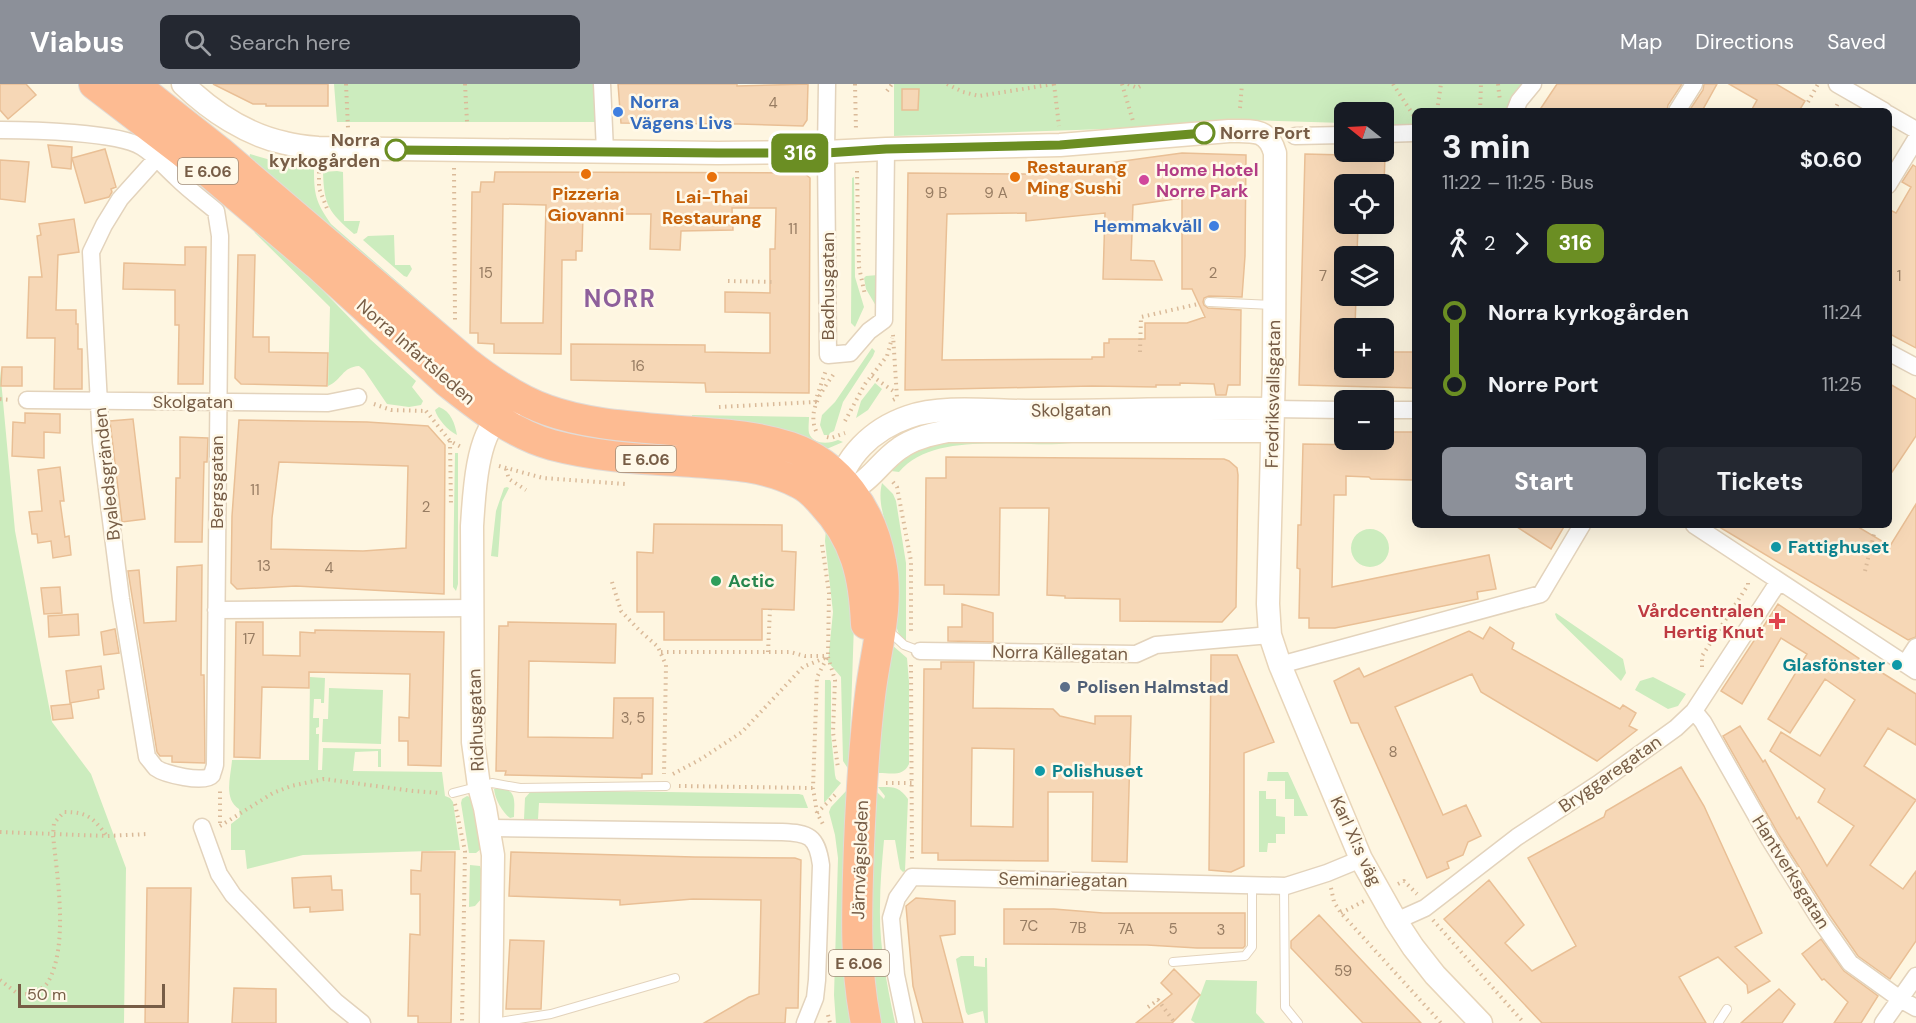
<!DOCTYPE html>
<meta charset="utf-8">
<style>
:root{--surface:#171b24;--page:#242831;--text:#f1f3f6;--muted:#9ea1a6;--accent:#8c9099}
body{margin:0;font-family:"DM Sans",sans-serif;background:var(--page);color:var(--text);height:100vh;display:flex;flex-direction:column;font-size:22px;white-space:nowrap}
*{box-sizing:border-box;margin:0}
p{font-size:20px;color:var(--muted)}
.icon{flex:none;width:33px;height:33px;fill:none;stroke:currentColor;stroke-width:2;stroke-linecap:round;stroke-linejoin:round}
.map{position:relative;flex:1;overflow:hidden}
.panel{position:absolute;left:1412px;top:24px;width:480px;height:420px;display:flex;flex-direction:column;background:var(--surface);border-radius:9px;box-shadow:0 6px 24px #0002}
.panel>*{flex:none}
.badge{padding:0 12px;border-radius:9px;font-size:21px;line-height:39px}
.needle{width:39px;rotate:288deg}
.controls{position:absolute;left:1334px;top:18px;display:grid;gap:12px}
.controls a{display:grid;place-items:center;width:60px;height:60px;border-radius:9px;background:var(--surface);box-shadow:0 6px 24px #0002;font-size:30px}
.scale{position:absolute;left:18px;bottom:15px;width:147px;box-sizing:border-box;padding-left:6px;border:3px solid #775d46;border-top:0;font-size:16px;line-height:21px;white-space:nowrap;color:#775d46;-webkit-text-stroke:4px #fff9e9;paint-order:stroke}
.map>.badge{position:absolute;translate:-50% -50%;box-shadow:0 0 0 3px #fff}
.legs{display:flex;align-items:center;gap:9px;height:66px;padding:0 30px;font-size:20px}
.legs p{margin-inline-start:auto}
.overview{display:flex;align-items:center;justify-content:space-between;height:102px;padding:0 30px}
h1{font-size:33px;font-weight:800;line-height:45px}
.action{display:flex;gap:12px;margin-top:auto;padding:12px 30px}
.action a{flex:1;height:69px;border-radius:9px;background:var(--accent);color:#fff;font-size:24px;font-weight:800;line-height:69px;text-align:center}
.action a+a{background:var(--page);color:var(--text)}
ul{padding:0 30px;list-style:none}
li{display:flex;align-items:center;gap:21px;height:72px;font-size:22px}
li i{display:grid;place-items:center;width:9px;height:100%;margin:0 8px;background:currentColor}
li i::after{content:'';width:15px;height:15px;margin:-8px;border:4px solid;border-radius:50%;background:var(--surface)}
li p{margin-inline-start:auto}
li:first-child i{background:linear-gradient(#0000 50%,currentColor 0)}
li:last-child i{background:linear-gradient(currentColor 50%,#0000 0)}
header{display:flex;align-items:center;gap:36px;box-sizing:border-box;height:84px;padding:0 30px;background:var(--accent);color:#fff}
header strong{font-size:28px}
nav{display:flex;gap:33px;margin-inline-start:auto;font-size:21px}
.search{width:420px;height:54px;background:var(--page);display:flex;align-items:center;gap:15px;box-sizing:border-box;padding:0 21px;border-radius:9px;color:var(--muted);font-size:22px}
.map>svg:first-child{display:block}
</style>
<header>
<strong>Viabus</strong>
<div class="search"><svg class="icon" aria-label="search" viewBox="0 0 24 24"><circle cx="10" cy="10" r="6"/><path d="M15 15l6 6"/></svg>Search here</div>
<nav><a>Map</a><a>Directions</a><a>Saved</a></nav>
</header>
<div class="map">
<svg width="1916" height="939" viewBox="0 0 1916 939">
<rect width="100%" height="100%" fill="#fef6e1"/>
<path fill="#ccecbe" d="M334 0H595L597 38H337Z
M894 0H1529L1511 27H1414V45L1383 41V28H1344V39L1246 36 1106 45 894 52Z
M250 70 274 77 312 79 314 83C314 110 315 117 331 140L447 241 454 250 249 75Z
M337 87 343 88 344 137H360L357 149 354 150C329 128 324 122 323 88Z
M854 93 855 193 864 223 855 243 851 239 852 94Z
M250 138 276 158 370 255 416 297 412 303 423 317 421 321 409 323 387 320 364 286 359 282C342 283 342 296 328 302L330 223 255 149Z
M394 151 395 181H410L412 185 407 193 404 192 363 156 368 152Z
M878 191 876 222 866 205 864 194 866 192Z
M872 264 875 267 873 272 843 318 834 347 830 349 829 351H824L820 341 822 331 835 318Z
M0 285 15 447 52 638 91 690 126 784 124 939H0Z
M875 299 882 305 868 326 856 334 861 317Z
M439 323C451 327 455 340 457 351 448 347 437 334 435 326Z
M692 331 809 333C809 338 808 345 809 349 813 361 829 360 838 356L843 358 829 364H819L692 333Z
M947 357H1071L1072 359C1020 365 935 345 899 388L891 387C908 370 924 362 947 357Z
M455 369H458V500L456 507 453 503V492Z
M882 399 893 410 896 417 906 479V557C887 546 900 510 898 491 897 483 896 475 894 467 889 445 876 422 882 399Z
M507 403 509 404 502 418 498 473 491 472 496 427 504 404Z
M1351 464a19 19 0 1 1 38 0a19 19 0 1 1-38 0Z
M826 445 843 474 854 540 849 686 843 677 841 593 828 578 833 528 825 457Z
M1556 529 1623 575 1626 589 1621 597 1557 535 1555 530Z
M892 561 907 574 909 598V680C903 693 891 689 879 689L877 685 880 631Z
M310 593 325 594 324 619H321V615H314L313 634H319V643L316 644V650H319L318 686H322L323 664 381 665V683H378V667L355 668 353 687 442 688 445 712 450 714 453 718 460 766 303 771 247 785 245 766H231V740L240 733 239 725C223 715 231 692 232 676H309Z
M1653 593 1686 610 1678 622 1668 625 1635 606 1640 597Z
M825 596H830L831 598V650L835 691 836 695 841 699 825 718H824Z
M329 604 383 606 381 660 322 658 323 635H328Z
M1268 688H1288L1308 732H1294V715H1285V697H1267Z
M878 703C893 703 899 702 908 715L905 787 903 788 900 785 895 756H884C882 778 880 800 880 822 879 862 887 901 895 939H881L873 893 871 835 877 708 884 715 885 712Z
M499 704C518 705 514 719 514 733L510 734C502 728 495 715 494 705Z
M848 705 847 911 851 939H836L834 911 838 774 835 751 829 728 831 723Z
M532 706 799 710 803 711 808 724 539 719 538 735H524L525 714Z
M1259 707H1266V715H1276V732L1285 733V750H1276V759H1268L1267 768H1259Z
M467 712 470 713 477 736 482 764 476 769H469L461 719 462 715Z
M470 781 480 782 481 785 482 814 475 822 469 823Z
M961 872H974V882L985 883V874H987L988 939H985L983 927 968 931 966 928 956 875Z
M1206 896 1257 897 1256 929 1265 939H1195L1191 936Z"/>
<path fill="#f6d7b6" stroke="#e9bf95" stroke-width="1.5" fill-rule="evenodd" d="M0 0H26L36 11 8 35 0 26Z
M213 0H328V22H266V20H253Z
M618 0H737V2L808 0 807 36 803 42 739 40 621 39Z
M1557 0H1682L1668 21 1667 27H1539Z
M1704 0H1717L1702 27H1689L1703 6Z
M1729 0H1776L1805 17 1799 27H1751L1757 16Z
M902 5H919L918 26H902Z
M48 61 72 63 71 85 52 83Z
M105 65 116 103 111 105 112 108 109 113 85 119 72 74Z
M1182 69 1246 71 1245 172 1242 213 1209 212 1204 214 1203 218 1204 221 1208 224 1241 226 1240 301H1228L1226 311H1216L1214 300 1180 299V301H1156V303L1092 302 905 306 908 89 1028 90ZM1182 114V205H1192L1205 233 1187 239H1145V255H1109V259H1104V273H1092V275L942 276 947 130 1026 129V137L1105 129 1103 195 1162 196 1154 177 1131 176 1133 121Z
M1305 70 1385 72 1384 100H1344V140H1358L1357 172H1344V212H1356L1355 244H1344V284H1383V268H1414V304L1299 301Z
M0 76 29 78 25 118 0 115Z
M1913 81 1916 83V264L1888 249V125L1896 129 1911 103 1902 98Z
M495 88 804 89 810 94 809 309 706 308 705 299 571 296V260L705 261V268L770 269V229L725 228V208L770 209V165H775L776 124H732L733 146 681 147 680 166 650 165 651 130H583L582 167H576V176H562L561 270 494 269V260L478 259V249H470L472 108H480L481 98H494ZM503 120 546 121 543 239H501Z
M74 135 79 168 58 171 56 226H76V240H78V265H82V305H54L55 254H27L29 193H42L37 152 41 151 39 140Z
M185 163H206L203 300H178L179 241H175V206L123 205 124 179 185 181Z
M238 171H255L253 253H269V268L328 269 327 302 241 300 235 294Z
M2 283H22V302H1Z
M1888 299 1916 315V352L1888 394Z
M25 329 60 330V349L44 348V374L12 372 13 338 25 339Z
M133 335 145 435 122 438 110 337Z
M239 336 367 338 428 342 445 361 444 510 296 502 237 505 231 499 232 432ZM279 378 408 382 406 464 363 467 271 465 272 434Z
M1383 348H1414V396L1371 395 1369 393 1346 392V411H1334L1332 503 1489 471 1496 505 1477 508 1478 515 1335 544H1309V534H1299L1300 485 1297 484 1298 441H1301L1303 360 1365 361V356H1383Z
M180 353 208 354 207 378H204L202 458H175L176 394H180Z
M946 373 1224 375 1229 377 1237 384 1238 391 1236 523 1222 538 1120 537V515L1065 514V512L1047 511 1049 424H1000L999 511 944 510V501H925L926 394H946Z
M60 383 64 417H60L65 453 69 452 71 471 53 474 51 457 38 459 37 450H32L29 428 42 427 38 386Z
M1916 420V553L1908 556 1716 441H1855L1890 462Z
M654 440 782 441V467L796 468 794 526 762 525V556H664V528H637V468L653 469Z
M1514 441H1565L1551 465Z
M202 481 201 591H204L205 679 172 678V672H160L157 668 128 487 139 486 144 539 176 537 177 483Z
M60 503 62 529 44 530 41 504Z
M962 520 993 529V558L948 557V543H962Z
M1778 520 1860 575 1916 610V661L1888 644 1864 682 1916 716 1870 781 1903 805 1916 787V857L1890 895 1858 872 1829 830 1779 751 1723 652 1740 642 1763 678 1765 676 1797 735 1799 733 1827 782 1854 742 1818 718 1825 705 1770 667 1781 648 1820 672 1855 616 1825 595 1790 649 1768 635 1807 570 1781 554 1742 620 1721 607Z
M78 530 79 551 49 553 48 532Z
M236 538H263V571L300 572V548L315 549V546L444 548 441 682 408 681V657H399V633L409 634 410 590 309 588V604L262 603 260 674 234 673Z
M508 538 616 540 615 579 529 577 528 653 613 654 614 614H653L652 690H642V694L505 691 506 687H496L499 542H508Z
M1490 543 1514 559 1512 565 1620 625 1623 621 1636 629 1629 642 1637 646 1597 677 1481 608 1472 590 1395 623 1443 731 1466 721 1481 752 1468 758 1463 771 1447 778 1449 784 1427 794 1358 639H1351L1334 597 1359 584 1364 593 1469 547 1483 555Z
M115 545 119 569 104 571 101 548Z
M1211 571H1237L1274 658 1244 669V782L1231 788 1209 786Z
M941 578H974L973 624 1053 625 1060 632 1095 640V632H1131L1127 778 1092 777 1093 708H1048V777L938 776V769H922L924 585H941ZM972 664 1014 665 1013 743 971 742Z
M101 582 104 605 98 606 99 614 70 619 66 587Z
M71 620 73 634 53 636 51 622Z
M1681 683 1704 722 1762 849 1735 863 1770 897 1748 909 1747 901 1718 873 1679 893 1706 939H1542L1444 835 1489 796 1524 841 1505 859 1532 887 1576 862 1528 774 1604 733 1606 727Z
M422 768H455L451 939H418V932H408L410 850 420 851V810H411V786L421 787Z
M511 768 694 773 795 774 801 776 798 924H786L785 939H704L749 913 759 910 761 816 693 815 620 821V816L509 812Z
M331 792 332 806H342L343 826 310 828V823L294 824 292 794Z
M147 804H191L188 939H145Z
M916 814 955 817V850L940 852 963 939H923L913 902 906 822Z
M1004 825H1054L1103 829H1245V862L1243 864H1197L1147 861 1004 860Z
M1319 831 1397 914 1421 939H1363L1291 864V857Z
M1821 855 1844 887 1878 912 1861 939H1834L1848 918 1824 895 1822 896 1802 870Z
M510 856 544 857 541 925H506Z
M1174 885 1200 911 1172 939H1136L1172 910 1161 899Z
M234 904 276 905V939H232Z
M1779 905 1795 920 1782 939H1741Z"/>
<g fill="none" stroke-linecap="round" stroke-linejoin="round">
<g stroke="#e3d3bc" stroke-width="10">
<path id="lane" d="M1209 218 1274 221
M889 547 904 561 920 567
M453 709 492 699 520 704 666 702
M1284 802 1285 923 1298 939
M1173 878 1245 872 1252 863V801
M493 939 551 930 675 894
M1718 939 1727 925"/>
</g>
<g stroke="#e3d3bc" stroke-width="19">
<path id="street" d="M602 0 605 67
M827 0 826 68 828 271 850 269 869 247 884 236 886 65
M1837 0 1884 27
M1515 27 1519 17 1533 0
M1677 27 1694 0
M1888 30 1916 46
M0 46C31 46 118 48 142 63 155 71 166 84 177 94 189 106 203 116 216 127L220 152 215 681C215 682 212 690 212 691 205 700 164 690 156 684 153 681 150 676 147 673L121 515 101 358 91 168 104 141 120 115 156 75
M1383 50 1414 49
M1295 52 1344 51
M1888 101 1916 55
M1888 268 1916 283
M27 316 328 319 358 313
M1273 325 1344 326
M1383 326H1414
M1694 441 1916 587
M216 526 473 524
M920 567 1136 570 1156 561 1270 551
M1905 580 1916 563
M1280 581 1541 510 1582 441
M1694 627 1703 638 1770 756 1820 836 1850 879 1900 915 1916 924
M202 743 219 790 233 811 336 918 362 939
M489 744 782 748C809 749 817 752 821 781L817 896 815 914 805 939
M1396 837 1425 824 1517 753 1598 700 1676 644 1694 627 1779 497
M906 939 896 891 891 834 897 814 912 793 1286 802 1327 789 1361 775
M1883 939 1916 892"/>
</g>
<g stroke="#e8d5b9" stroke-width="25">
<path id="secondary" d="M183 0C211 27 247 51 285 59 296 62 307 63 318 64L718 69 826 68 886 65 1060 61 1229 47C1252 47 1268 44 1275 69L1274 285 1268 520 1270 551 1280 581 1361 775 1396 837 1413 863 1435 891 1481 939
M836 409C869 404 875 381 900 364 914 354 931 350 948 347H1272
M837 410C843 373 873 345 908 333 942 321 989 327 1026 327 1108 327 1190 324 1273 325
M491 939 493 771 485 724 479 702 473 658 472 442C474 413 476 355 498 334 501 331 506 329 510 327"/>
</g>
<g stroke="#e1dbd6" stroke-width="32">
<path id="highway" d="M94 0 205 85 317 180 447 298C479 323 512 350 552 361 594 372 635 375 678 377 718 380 762 380 798 399 807 403 816 412 822 419 856 455 864 493 866 540
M134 0 219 67 465 277C489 296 518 316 547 326 588 341 638 343 680 347 717 350 754 351 790 363 840 380 872 427 881 478 890 522 875 568 870 612 864 661 861 712 859 761 857 820 854 881 866 939"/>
</g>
<path stroke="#daba99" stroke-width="4" stroke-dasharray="1.5 4.5" stroke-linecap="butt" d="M346 0 348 44
M465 0 467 38
M855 0 856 47
M947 0 963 8 979 12 1054 0
M1054 0 1059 42
M1122 0 1133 37
M1128 0 1137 4 1144 0
M1393 0 1414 32
M1498 0 1500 17
M887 7 892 0
M1808 18 1818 0
M1240 24 1242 0
M1437 27 1441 0
M1480 27 1481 0
M1834 27 1838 19
M319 82V104L328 127
M454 84 455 236
M857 87 859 183 865 211
M728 197 776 198
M893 251 897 314 893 316
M1140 268 1141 233 1198 220
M872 292 896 309
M0 315 11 316
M374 320 391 326 426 327
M719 323 815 318 826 286
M426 327 450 357 463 364
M845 337 865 300 887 272 892 254
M816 347C807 325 823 306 835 288
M827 353 831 354 845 349
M450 357 451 422
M499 382 543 394 625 400
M506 385 509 395 526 406
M893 398 897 403 911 477V549
M822 461 829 509 828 572 817 593 813 704 817 729 824 742
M1865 487 1874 450
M612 498 621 527 640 547 658 563 666 581 664 690
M661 568H790L805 572H824
M768 568 770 525
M828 573 835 596 833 648 838 684
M911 581 912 777
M1702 583V572L1748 501V497
M673 690 701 675 742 648 803 583 827 573
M886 699H913
M679 702 813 704
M455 720 465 767 462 939
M817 729 836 710
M220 739V707
M220 742 273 709 291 702 324 695 413 707 440 709
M0 748 107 752 147 750
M1398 800 1404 797 1417 810
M1331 804 1334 818 1341 829 1441 939
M1341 829 1364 817
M1433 836 1524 939
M0 896 18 910H34C39 906 45 903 48 898 69 861 57 792 53 751L54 739 64 728C88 728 93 734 107 752
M1148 923 1158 916 1175 939
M828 931 830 939"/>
<use href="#lane" stroke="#fff" stroke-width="8"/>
<use href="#street" stroke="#fff" stroke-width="16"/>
<use href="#secondary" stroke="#fff" stroke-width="22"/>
<use href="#highway" stroke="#fdbb92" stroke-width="30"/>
</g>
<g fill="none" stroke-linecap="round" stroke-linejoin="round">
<g stroke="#fff" stroke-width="14">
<path id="line-1" d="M396 66 718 69H826L886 65 1060 61 1204 49"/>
</g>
<use href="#line-1" stroke="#6b8e23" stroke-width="9"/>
</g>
<g fill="#3f7fe0" stroke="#fff9e9" stroke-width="2">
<circle cx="618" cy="28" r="6"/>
<circle cx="1214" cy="142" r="6"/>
</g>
<g fill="#fff" stroke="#6b8e23" stroke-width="3">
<circle cx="1204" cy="49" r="10"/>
<circle cx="396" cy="66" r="10"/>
</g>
<g fill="#e8710a" stroke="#fff9e9" stroke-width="2">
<circle cx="586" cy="90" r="6"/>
<circle cx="712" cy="93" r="6"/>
<circle cx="1015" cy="93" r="6"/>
</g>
<circle fill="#d1479c" stroke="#fff9e9" stroke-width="2" cx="1144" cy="96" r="6"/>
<g fill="#0f9aa8" stroke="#fff9e9" stroke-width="2">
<circle cx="1776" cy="463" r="6"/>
<circle cx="1897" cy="581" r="6"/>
<circle cx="1040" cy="687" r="6"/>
</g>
<circle fill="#2e9e5b" stroke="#fff9e9" stroke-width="2" cx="716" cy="497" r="6"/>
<path fill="#e0444e" stroke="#fff9e9" stroke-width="2" d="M1774 528h6v6h6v6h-6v6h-6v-6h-6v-6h6z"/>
<circle fill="#5c6f8a" stroke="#fff9e9" stroke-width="2" cx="1065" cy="603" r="6"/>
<g text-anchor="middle" stroke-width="5" stroke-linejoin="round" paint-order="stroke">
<g font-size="15" fill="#977c62">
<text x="773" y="24">4</text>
<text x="936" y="114">9 B</text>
<text x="996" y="114">9 A</text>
<text x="793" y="150">11</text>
<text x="486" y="194">15</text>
<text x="1213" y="194">2</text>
<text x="1323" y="197">7</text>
<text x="1899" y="197">1</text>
<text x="638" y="287">16</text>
<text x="255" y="411">11</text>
<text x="426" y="428">2</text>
<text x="264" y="487">13</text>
<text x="329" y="489">4</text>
<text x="249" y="560">17</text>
<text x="633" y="639">3, 5</text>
<text x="1393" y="673">8</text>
<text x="1029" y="847">7C</text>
<text x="1078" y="849">7B</text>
<text x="1126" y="850">7A</text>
<text x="1173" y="850">5</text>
<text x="1221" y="851">3</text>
<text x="1343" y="892">59</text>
</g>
<g fill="#fff9e9" stroke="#a08c77" stroke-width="1.5">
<rect x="178" y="74" width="60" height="26" rx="4.5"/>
<rect x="616" y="362" width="60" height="26" rx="4.5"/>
<rect x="829" y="866" width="60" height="26" rx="4.5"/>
</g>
<g font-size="16" font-weight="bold" fill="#775d46">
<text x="208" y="93">E 6.06</text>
<text x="646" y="381">E 6.06</text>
<text x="859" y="885">E 6.06</text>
</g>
<g font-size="18" font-weight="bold" fill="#366cbe" stroke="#fff9e9" text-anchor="start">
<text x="630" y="24">Norra<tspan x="630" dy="21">Vägens Livs</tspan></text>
<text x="1202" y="148" text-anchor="end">Hemmakväll</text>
</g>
<g font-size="18" font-weight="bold" fill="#775d46" stroke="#fff9e9" text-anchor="start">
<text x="1220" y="55">Norre Port</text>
<text x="380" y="62" text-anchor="end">Norra<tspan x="380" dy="21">kyrkogården</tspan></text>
</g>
<g font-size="18" font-weight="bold" fill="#c56008" stroke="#fff9e9">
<text x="1027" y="89" text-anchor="start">Restaurang<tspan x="1027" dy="21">Ming Sushi</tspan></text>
<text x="586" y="116">Pizzeria<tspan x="586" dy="21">Giovanni</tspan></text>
<text x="712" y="119">Lai-Thai<tspan x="712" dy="21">Restaurang</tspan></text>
</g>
<g font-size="18" font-weight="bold" fill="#b23c85" stroke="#fff9e9" text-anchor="start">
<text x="1156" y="92">Home Hotel<tspan x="1156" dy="21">Norre Park</tspan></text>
</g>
<g font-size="18" fill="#775d46" stroke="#fff9e9">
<text transform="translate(828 202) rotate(-90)" y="6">Badhusgatan</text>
<text transform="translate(416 268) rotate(41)" y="6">Norra Infartsleden</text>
<text transform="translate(1273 310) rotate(-89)" y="6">Fredriksvallsgatan</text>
<text x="193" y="324">Skolgatan</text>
<text transform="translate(1071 326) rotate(-1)" y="6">Skolgatan</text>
<text transform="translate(107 390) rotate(-96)" y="6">Byaledsgränden</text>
<text transform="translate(217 398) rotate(-90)" y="6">Bergsgatan</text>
<text transform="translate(1060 569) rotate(1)" y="6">Norra Källegatan</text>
<text transform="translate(476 636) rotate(-92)" y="6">Ridhusgatan</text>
<text transform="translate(1610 690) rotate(-35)" y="6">Bryggaregatan</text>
<text transform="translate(1356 757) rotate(65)" y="6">Karl XI:s väg</text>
<text transform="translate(860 776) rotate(-88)" y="6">Järnvägsleden</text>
<text transform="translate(1791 788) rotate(58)" y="6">Hantverksgatan</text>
<text transform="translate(1063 796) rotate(1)" y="6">Seminariegatan</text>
</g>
<g font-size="18" font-weight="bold" fill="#0d838f" stroke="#fff9e9" text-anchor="start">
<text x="1788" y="469">Fattighuset</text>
<text x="1885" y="587" text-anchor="end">Glasfönster</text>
<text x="1052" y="693">Polishuset</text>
</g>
<g font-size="18" font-weight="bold" fill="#27864d" stroke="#fff9e9" text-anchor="start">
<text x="728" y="503">Actic</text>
</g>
<g font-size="18" font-weight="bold" fill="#be3a42" stroke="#fff9e9" text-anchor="end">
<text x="1764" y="533">Vårdcentralen<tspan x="1764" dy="21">Hertig Knut</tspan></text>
</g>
<g font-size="18" font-weight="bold" fill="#4e5e75" stroke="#fff9e9" text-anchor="start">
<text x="1077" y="609">Polisen Halmstad</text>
</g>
<g font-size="24" font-weight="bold" letter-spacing="1.5" fill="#8e609b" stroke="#fff9e9">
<text x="620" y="223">NORR</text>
</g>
</g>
</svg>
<div class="controls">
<a><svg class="needle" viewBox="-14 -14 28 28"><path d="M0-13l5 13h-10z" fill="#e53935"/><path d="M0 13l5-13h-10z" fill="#9ea1a6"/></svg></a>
<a><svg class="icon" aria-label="locate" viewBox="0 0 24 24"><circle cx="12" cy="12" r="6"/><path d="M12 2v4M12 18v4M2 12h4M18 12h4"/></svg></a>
<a><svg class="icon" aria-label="layers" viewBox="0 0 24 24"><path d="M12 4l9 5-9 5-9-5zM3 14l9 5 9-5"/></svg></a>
<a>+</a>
<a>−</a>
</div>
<div class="scale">50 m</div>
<b class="badge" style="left:800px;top:69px;background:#6b8e23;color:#fff">316</b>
<section class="panel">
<div class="overview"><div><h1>3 min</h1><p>11:22 – 11:25 · Bus</p></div><b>$0.60</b></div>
<div class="legs"><svg class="icon" aria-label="walk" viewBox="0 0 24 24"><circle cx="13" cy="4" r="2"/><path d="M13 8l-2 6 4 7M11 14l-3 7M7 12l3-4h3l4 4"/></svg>2<svg class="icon" aria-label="forward" viewBox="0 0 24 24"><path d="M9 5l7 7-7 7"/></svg><b class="badge" style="background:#6b8e23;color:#fff">316</b></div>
<ul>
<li><i style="color:#6b8e23"></i><b>Norra kyrkogården</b><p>11:24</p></li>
<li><i style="color:#6b8e23"></i><b>Norre Port</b><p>11:25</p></li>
</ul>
<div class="action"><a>Start</a><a>Tickets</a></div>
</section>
</div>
